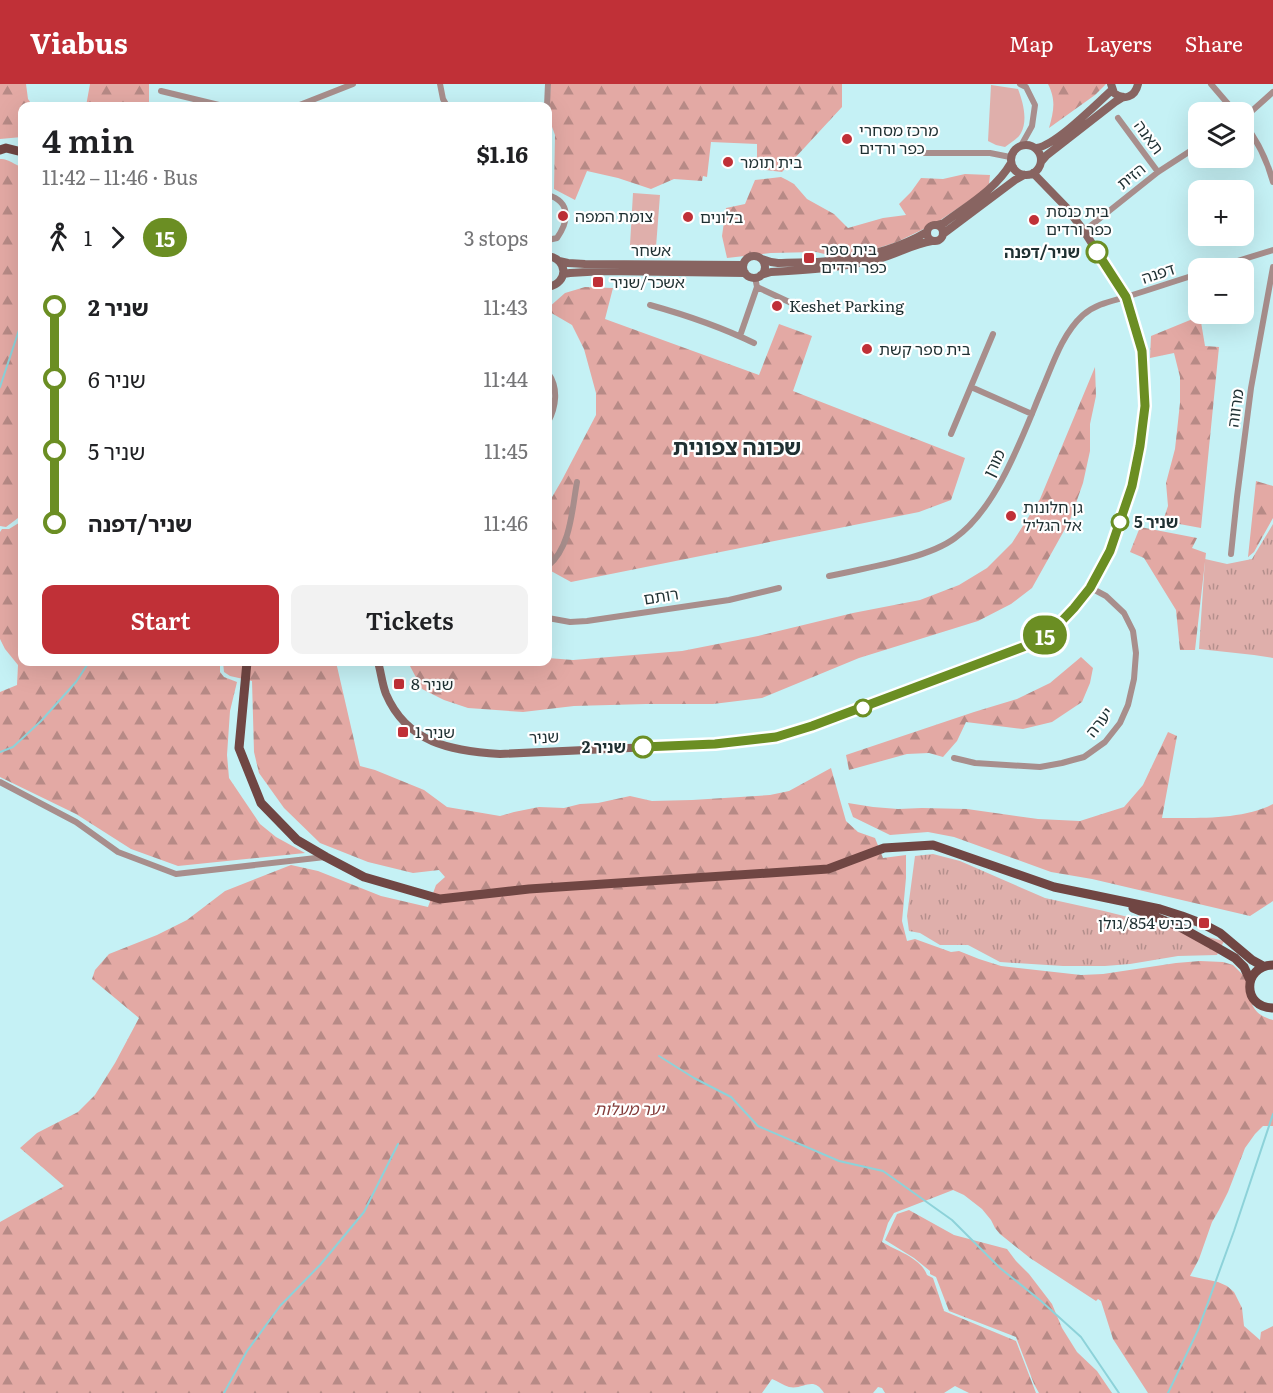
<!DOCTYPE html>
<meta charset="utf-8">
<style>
:root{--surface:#fff;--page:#f2f2f2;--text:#202124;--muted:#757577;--accent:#c03037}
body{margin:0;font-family:Literata,"Noto Sans Hebrew",serif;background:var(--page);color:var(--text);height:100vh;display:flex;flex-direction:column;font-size:22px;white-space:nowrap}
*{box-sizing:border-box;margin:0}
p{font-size:20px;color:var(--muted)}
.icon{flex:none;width:33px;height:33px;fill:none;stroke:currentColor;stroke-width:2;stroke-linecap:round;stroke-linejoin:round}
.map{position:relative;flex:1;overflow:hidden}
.panel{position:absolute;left:18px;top:18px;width:534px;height:564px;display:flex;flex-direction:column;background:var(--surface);border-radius:12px;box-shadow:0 6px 24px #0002}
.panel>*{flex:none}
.badge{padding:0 12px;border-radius:20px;font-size:21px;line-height:39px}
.buttons{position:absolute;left:1188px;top:18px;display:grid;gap:12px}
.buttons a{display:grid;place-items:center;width:66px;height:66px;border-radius:12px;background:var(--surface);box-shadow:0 6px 24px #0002;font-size:30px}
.map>.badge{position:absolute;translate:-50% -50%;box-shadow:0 0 0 3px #fff}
.legs{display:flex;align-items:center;gap:9px;height:66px;padding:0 24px;font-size:20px}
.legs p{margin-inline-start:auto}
.head{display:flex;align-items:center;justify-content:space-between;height:102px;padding:0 24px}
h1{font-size:33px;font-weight:600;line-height:45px}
.action{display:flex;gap:12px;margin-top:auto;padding:12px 24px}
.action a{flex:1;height:69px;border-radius:12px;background:var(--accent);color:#fff;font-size:24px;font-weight:600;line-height:69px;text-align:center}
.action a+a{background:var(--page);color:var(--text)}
ul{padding:0 24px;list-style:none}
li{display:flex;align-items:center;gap:21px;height:72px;font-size:22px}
li i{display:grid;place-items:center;width:9px;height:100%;margin:0 8px;background:currentColor}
li i::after{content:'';width:15px;height:15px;margin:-8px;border:4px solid;border-radius:50%;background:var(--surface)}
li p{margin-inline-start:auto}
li:first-child i{background:linear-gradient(#0000 50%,currentColor 0)}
li:last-child i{background:linear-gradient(currentColor 50%,#0000 0)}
header{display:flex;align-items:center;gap:36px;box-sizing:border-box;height:84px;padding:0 30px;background:var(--accent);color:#fff}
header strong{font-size:28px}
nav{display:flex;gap:33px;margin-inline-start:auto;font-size:21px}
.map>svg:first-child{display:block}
</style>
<header>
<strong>Viabus</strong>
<nav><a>Map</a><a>Layers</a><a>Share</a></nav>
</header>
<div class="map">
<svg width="1273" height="1309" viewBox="0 0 1273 1309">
<defs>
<pattern id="grass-tufts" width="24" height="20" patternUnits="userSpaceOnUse" patternTransform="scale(1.5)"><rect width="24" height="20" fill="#dfafab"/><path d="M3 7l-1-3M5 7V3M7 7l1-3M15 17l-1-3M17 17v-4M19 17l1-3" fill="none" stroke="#b48f8c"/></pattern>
<pattern id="forest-firs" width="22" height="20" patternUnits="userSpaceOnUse" patternTransform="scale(1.5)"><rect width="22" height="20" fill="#e3a9a4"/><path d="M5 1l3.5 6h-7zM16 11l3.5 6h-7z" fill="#b78a86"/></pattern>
</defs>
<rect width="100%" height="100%" fill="#c5f1f5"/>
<path fill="url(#grass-tufts)" d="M1273 440V574L1254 571 1199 565 1205 475 1227 480 1252 475Z
M933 770 960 777 1045 814 1104 827 1224 857 1217 871 1178 872 1130 880 1105 882H1063L1000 878 968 861H940L920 849 909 847 907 832 915 772Z"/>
<path fill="url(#forest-firs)" d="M0 0H26L28 15 33 22H22V53L0 55Z
M90 0H149V22H86Z
M551 0H842V23L782 88 757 85V60L711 58 707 93 703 92 702 97 674 95 651 105 618 94 587 87 575 116 554 105 555 51 548 32Z
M1048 0H1106L1095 11 1049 44C1054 26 1056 16 1048 0Z
M0 75C7 74 15 81 22 83V431L6 443 0 442Z
M965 90 990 91 989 100 982 108 936 139 897 158 859 170 843 173 833 172 816 168 771 169 727 174 722 152 726 124 745 120 755 96 781 93 787 96 794 100 807 115 834 130 848 144 883 134 906 131 899 120 911 108 921 94 943 95Z
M585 203 613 204 605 235 759 291 779 240 812 252 793 307 965 374 951 416 919 428 571 498 551 487 548 482V420L562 396 596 331V309L584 265 572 241 548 227V224L565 209Z
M1200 232 1205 262 1219 263 1201 444 1163 437 1168 422 1166 399 1175 365 1180 319V293L1174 269 1150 274 1151 252Z
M1095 283 1096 312 1090 340V367L1083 399 1070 436 1032 504 1011 520 978 537 859 574 762 614 713 620H646L574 622 523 628 468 624 444 616 422 605 410 582 412 578H548V574L573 576 682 567 758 552 853 529 920 516 959 501 987 484 1012 459 1040 415Z
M1256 397 1273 402V434L1254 468 1248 473Z
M22 437V578H218L220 579V588L224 593 237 598 230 627 227 671 229 694 260 740 276 753 305 769 178 782 131 765 76 730 0 693V608L17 601 18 581 5 565 0 555V448L2 445H9Z
M1140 443 1197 454 1192 464 1206 469 1195 566H1180L1176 526 1144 474 1130 468Z
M1081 573 1093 584 1090 599 1082 618 1052 638 1023 645 966 638 957 657 943 673 929 669 907 670 849 686 846 671 974 628 1017 615 1050 599Z
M223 578H336L360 682 375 686 424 706 447 723 500 732 514 728 539 723 564 724 580 720 598 719 630 712 652 717 692 716 770 711 789 707 831 684 846 737 858 748 875 754 883 774 906 771V794L902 837 907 857 915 855 951 868 959 867 979 875 1001 882 1081 891 1103 890 1176 879 1200 877 1223 878 1233 881 1249 897C1249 917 1251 930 1273 936V1042H1263L1255 1050 1245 1064 1228 1108 1219 1126 1212 1138 1199 1175 1190 1192 1218 1198 1227 1202 1234 1208 1242 1224 1244 1242 1260 1256 1261 1248 1273 1242V1309H1148L1113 1255 1101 1217 1098 1215 1096 1217 1030 1174 1000 1150 995 1144 991 1136 982 1125 964 1111 953 1106 894 1129 888 1139 882 1158C897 1167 921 1174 927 1191L933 1194 944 1227 1016 1257 1036 1309H969L955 1302 944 1309H885L882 1304 878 1303 873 1309H824C813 1291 804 1306 789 1303 783 1301 777 1297 772 1295L762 1309H0V1138L64 1102 20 1064 37 1049 78 1028 95 1011 115 979 139 934 92 895 95 886 109 870 157 851 187 836 225 807 291 781 318 787 381 812 428 823 436 801 445 793 439 786 413 789 368 778 320 759 284 724 259 689 254 668 252 597 230 592 224 588Z
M1168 648 1177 652 1162 734C1195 734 1244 736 1273 720V817L1250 832 1092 795 1051 788 954 753 928 748 890 751 853 733 848 719 873 723 898 725 922 724 967 725 1038 735 1080 737 1124 723 1143 701Z
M909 1126 954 1151 1007 1165 1016 1177 1029 1190 1052 1220 1062 1244 1077 1268 1097 1287 1112 1309H1039L1034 1300 1016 1253 949 1227 936 1193 930 1190V1187L914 1174 885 1156 897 1130Z"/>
<path fill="#dfafab" d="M991 1 1018 5C1023 18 1028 36 1021 49 1018 55 1010 59 1005 63L996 61 988 57Z
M633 109 660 111 656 163 630 161Z"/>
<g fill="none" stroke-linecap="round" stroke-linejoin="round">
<path stroke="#8dd2d9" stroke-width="2" d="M0 303 22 237
M0 668 13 663 41 637 76 598 89 578
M659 972 694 994 731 1013 758 1042 839 1077 883 1087 952 1136 1000 1184 1041 1217 1081 1253 1119 1309
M224 1309 247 1267 280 1222 320 1181 364 1128 398 1060
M1168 1309 1198 1246 1234 1147 1273 1030"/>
<path stroke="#a88e8c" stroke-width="6" d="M440 0 443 15 447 22
M1020 0 1026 3 1035 21 1032 42 1022 60
M1211 0 1235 28
M161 7 223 22
M297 22 353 0
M547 22 548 0
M1118 34 1158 88
M1244 34 1273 8
M1244 39C1257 56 1267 76 1273 98
M907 69H990L1010 73
M548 111C571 118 569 137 557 154L548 156
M1084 147 1158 88 1198 62
M1215 184 1273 166
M757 203 800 223
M650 221C686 231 721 243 754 259
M740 252 757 203 755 193
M548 289C559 304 556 323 548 338
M971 303 1032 330
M951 350 993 250
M1231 470 1237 413 1251 304 1273 183
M548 482C571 463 572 425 577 398
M829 492C865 484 927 475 955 454 996 425 1021 356 1040 310 1052 283 1061 251 1083 231 1097 219 1113 217 1129 212 1152 205 1175 197 1198 190
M548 534 570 538 587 537 729 516 779 504
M954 674 975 679 1040 683 1062 679 1084 673 1105 658 1120 639 1128 621 1134 595 1136 569 1133 547 1124 529 1106 512 1091 504
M0 698 76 738 118 768 176 790 325 773"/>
<path stroke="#886461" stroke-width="8" d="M1111 0 1114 9C1124 17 1135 13 1138 0
M1011 76a15 15 0 1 1 30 0a15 15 0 1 1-30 0Z
M1037 64C1057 60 1095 21 1112 6
M1041 78 1047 71 1115 18 1123 13
M927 149a8 8 0 1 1 16 0a8 8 0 1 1-16 0Z
M937 141 944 139C968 121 996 105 1011 79
M943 150 1015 96 1024 91
M548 172C568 175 569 199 548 203
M743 183a11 11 0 1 1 22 0a11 11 0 1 1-22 0Z
M762 175 771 178 778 179C795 178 813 179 829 177 862 174 898 165 927 148
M559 177 568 179 585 180 743 181
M563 190 570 189 604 187 745 189
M761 191 771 188C807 186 843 184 878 175 897 170 913 160 932 157
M378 578C381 588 382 600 386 610 407 659 451 667 500 670L715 660 776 653 812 643 1031 560 1056 543 1074 524 1091 504 1110 467 1132 402 1140 362 1145 322 1142 267 1126 213 1084 147 1066 123 1033 89"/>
<path stroke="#704643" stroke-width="9" d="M0 66 6 64 22 68
M247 578 239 664 261 719 297 756 326 773 364 793 440 815 529 805 828 785 884 764 933 761 1054 803 1160 825 1182 832 1203 840 1220 849 1252 876 1263 882
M1133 824 1180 843 1216 863 1235 874 1244 883 1250 896
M1273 881C1242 882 1242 924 1273 924"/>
</g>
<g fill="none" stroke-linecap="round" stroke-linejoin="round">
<g stroke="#fff" stroke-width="14">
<path id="line-1" d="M643 663 715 660 776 653 812 642 1031 560 1056 543 1074 524 1090 504 1110 467 1132 402 1140 362 1145 322 1142 267 1126 213 1097 168"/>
</g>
<use href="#line-1" stroke="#6b8e23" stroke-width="9"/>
</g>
<g fill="#c03037" stroke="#fff" stroke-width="2">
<circle cx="847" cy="55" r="6"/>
<circle cx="728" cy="78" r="6"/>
<circle cx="563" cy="132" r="6"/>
<circle cx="688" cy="133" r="6"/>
<circle cx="1034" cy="136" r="6"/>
<rect x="803" y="168" width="12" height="12" rx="3"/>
<rect x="592" y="192" width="12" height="12" rx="3"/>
<circle cx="777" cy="222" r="6"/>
<circle cx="867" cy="265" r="6"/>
<circle cx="1011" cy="432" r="6"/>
<rect x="393" y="594" width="12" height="12" rx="3"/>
<rect x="397" y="642" width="12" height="12" rx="3"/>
<rect x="1198" y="833" width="12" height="12" rx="3"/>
</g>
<g fill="#fff" stroke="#6b8e23" stroke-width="3">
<circle cx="1097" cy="168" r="10"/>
<circle cx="1120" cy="438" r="8"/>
<circle cx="863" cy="624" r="8"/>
<circle cx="643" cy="663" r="10"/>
</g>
<g text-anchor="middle" stroke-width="4.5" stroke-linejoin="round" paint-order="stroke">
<g font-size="16" fill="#1f3032" stroke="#fff" text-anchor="start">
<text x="859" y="52">מרכז מסחרי<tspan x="859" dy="18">כפר ורדים</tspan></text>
<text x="740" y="84">בית תומר</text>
<text x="1046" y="133">בית כנסת<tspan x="1046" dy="18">כפר ורדים</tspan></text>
<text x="575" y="138">צומת המפה</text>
<text x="700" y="139">בלונים</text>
<text x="821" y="171">בית ספר<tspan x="821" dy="18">כפר ורדים</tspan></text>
<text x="610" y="204">אשכר/שניר</text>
<text x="789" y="228">Keshet Parking</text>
<text x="879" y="271">בית ספר קשת</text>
<text x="1023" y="429">גן חלונות<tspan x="1023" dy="18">אל הגליל</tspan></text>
<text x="411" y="606">שניר 8</text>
<text x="415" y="654">שניר 1</text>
<text x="1192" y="845" text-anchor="end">כביש 854/גולן</text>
</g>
<g font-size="16" fill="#1f3032" stroke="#fff">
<text transform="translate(1149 53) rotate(54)" y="6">תאנה</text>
<text transform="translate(1131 92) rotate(-39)" y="6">הזית</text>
<text x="651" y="172">אשחר</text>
<text transform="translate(1158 189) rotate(-18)" y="6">דפנה</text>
<text transform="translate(1235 324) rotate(-82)" y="6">מרווה</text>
<text transform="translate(994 379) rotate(-64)" y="6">מורן</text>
<text transform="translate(661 512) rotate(-9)" y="6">רותם</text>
<text transform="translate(1099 638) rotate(-51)" y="6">יערה</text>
<text transform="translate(544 653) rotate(-3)" y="6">שניר</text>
</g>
<g font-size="16" font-weight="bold" fill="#1f3032" stroke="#fff" text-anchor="end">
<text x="1080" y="174">שניר/דפנה</text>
<text x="1134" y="444" text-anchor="start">שניר 5</text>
<text x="626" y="669">שניר 2</text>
</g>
<g font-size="16" font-style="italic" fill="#843c3a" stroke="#fff">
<text x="629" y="1031">יער מעלות</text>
</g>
<g font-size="22" font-weight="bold" fill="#1f3032" stroke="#fff">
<text x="737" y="371">שכונה צפונית</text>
</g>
</g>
</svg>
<div class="buttons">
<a><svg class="icon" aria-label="layers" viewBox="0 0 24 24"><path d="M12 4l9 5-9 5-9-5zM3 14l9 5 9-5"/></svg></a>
<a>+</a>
<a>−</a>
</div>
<b class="badge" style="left:1045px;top:551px;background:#6b8e23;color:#fff">15</b>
<section class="panel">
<div class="head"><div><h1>4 min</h1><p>11:42 – 11:46 · Bus</p></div><b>$1.16</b></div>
<div class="legs"><svg class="icon" aria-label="walk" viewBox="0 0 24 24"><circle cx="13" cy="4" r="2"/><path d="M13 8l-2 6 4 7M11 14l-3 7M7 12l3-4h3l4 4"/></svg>1<svg class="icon" aria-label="forward" viewBox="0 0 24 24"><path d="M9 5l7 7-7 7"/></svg><b class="badge" style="background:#6b8e23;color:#fff">15</b><p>3 stops</p></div>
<ul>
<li><i style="color:#6b8e23"></i><b>שניר 2</b><p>11:43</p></li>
<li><i style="color:#6b8e23"></i><span>שניר 6</span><p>11:44</p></li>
<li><i style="color:#6b8e23"></i><span>שניר 5</span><p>11:45</p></li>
<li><i style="color:#6b8e23"></i><b>שניר/דפנה</b><p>11:46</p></li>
</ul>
<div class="action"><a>Start</a><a>Tickets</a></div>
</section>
</div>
